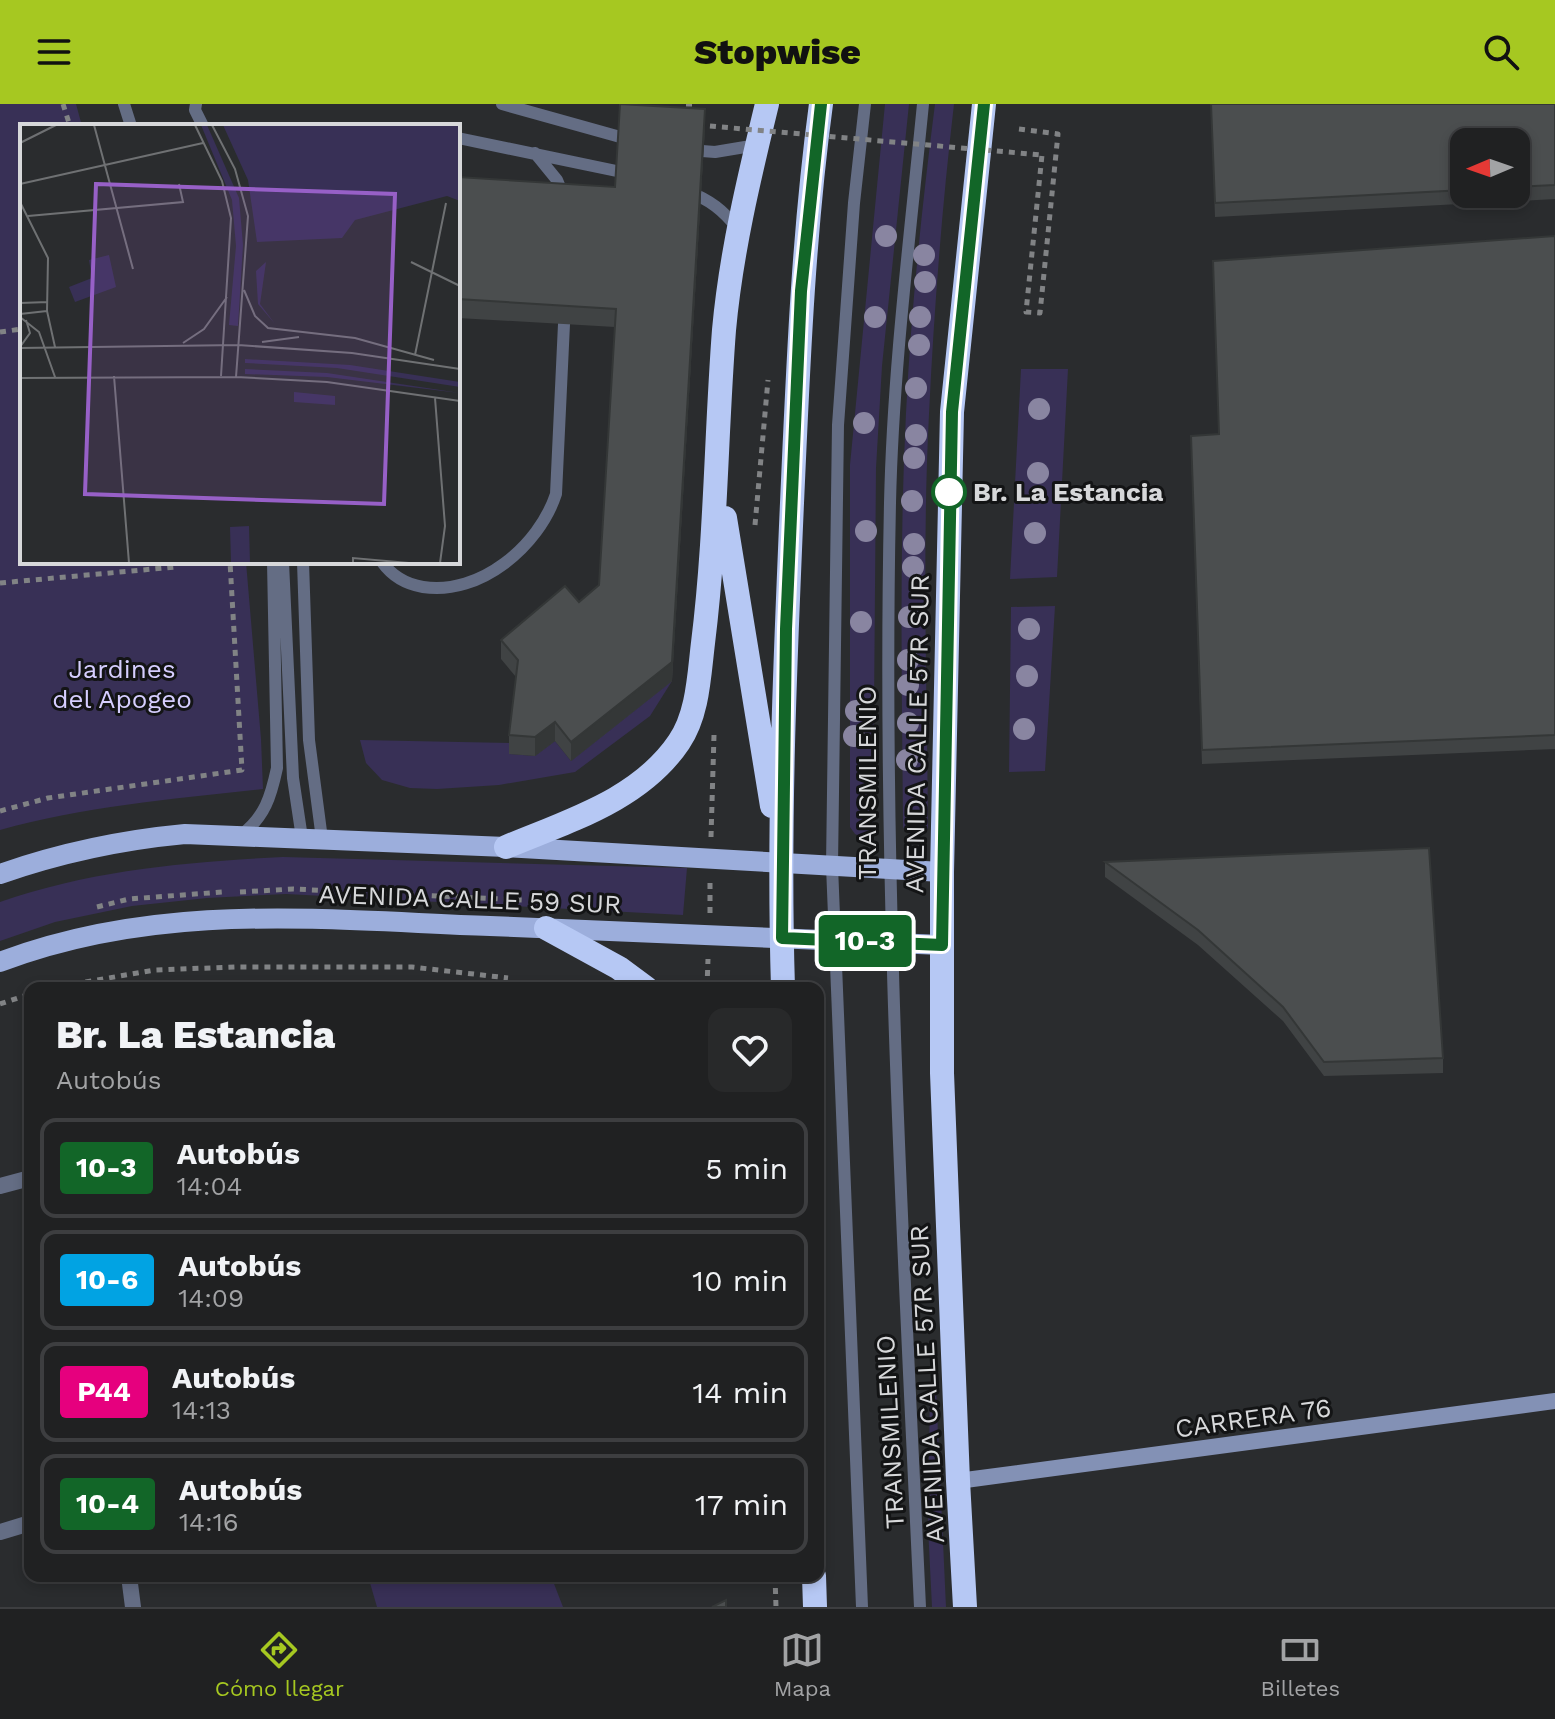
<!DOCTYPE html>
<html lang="es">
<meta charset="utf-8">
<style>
:root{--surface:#202122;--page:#28292a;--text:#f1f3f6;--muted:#a2a3a5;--line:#3d3e40;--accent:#a6c821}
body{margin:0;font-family:"Work Sans",sans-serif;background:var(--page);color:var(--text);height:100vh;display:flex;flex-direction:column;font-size:30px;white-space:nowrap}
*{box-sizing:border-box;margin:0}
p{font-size:26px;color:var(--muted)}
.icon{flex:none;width:44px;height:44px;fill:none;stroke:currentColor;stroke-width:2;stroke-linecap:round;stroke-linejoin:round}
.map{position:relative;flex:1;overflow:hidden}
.sheet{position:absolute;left:24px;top:878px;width:800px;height:600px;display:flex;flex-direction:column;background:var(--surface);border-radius:16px;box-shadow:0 4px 12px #0003,0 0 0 2px var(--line)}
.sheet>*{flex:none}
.badge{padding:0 16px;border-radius:6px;font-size:28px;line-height:52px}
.needle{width:52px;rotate:268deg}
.tools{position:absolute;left:1450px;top:24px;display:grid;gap:16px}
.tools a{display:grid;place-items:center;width:80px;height:80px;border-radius:16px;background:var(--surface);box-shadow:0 4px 12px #0003,0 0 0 2px var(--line);font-size:40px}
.map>.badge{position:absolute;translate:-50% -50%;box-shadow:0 0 0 4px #fff}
.round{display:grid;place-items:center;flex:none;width:84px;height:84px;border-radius:16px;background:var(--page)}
.head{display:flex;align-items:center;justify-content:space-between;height:136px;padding:0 32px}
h1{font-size:38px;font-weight:800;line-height:60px}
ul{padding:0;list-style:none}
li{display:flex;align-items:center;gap:24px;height:100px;margin:0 16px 12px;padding:0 16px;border:4px solid var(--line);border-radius:16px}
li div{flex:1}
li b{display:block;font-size:30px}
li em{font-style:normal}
li .badge{min-width:88px;font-weight:700;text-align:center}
header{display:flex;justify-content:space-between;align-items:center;height:104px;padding:0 32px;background:var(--accent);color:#111;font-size:36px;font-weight:800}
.dock{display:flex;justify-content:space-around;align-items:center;height:112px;border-top:2px solid var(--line);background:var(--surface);font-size:22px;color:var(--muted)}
.dock a{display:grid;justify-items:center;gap:4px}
.dock .active{color:var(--accent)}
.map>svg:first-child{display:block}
</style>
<header><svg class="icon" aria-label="menu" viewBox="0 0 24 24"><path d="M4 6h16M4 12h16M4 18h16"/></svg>Stopwise<svg class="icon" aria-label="search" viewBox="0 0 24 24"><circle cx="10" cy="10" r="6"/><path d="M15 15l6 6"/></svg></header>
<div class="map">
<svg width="1555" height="1503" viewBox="0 0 1555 1503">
<rect width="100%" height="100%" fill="#2a2c2e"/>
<path fill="#383056" d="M0 0H76L82 22H22V458H246L261 635 263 685C175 695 85 702 0 726Z
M885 0H909L882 262 876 364 873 725 869 730 862 733 855 730 850 723V361Z
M935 0H954C942 103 934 206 929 310 922 447 927 586 928 724 922 733 908 733 903 723 902 585 899 447 906 309 911 206 922 102 935 0Z
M1021 265H1068L1057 473 1010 475Z
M1055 502 1045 667 1009 668 1011 503Z
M672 577 650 612 575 668 499 681 437 685 410 684 382 676 366 659 360 636 511 639 510 650 535 652 555 637 571 657Z
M283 753 687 764 683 811 286 790 207 794 132 802 55 818 0 837V798C92 766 186 758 283 753Z
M930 1284 936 1285 946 1503H932L928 1423Z
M368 1472H551L563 1503H377Z"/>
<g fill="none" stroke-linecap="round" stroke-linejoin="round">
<path stroke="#818385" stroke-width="5" stroke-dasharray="6 6" stroke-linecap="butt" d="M63 0 70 22
M686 0H692
M1019 25 1058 30 1040 209 1026 208 1042 51
M0 228 22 225
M755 421 768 276
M0 479 175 463 174 458
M0 707 48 694 242 666 230 458
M711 733 714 631
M240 788 293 785 522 796
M97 803 129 795 222 788
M710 809V779
M50 884 155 866 235 863H412L508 874
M707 884 708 855
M0 900 30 890
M775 1472 776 1503"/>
<path stroke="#646d84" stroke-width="12" d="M124 0 131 22
M196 0 195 6 203 22
M502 0 631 36
M458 34 631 70
M689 46 715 48 757 41
M535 49 557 76 564 93
M687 87C710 96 723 106 738 125
M283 458 293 674 302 734
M303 458 309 636 322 735
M382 458C392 472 405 480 423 483 480 492 539 442 556 390L564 220
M241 731C265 713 271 692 277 664L273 458
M862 1503 832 762 838 321 854 99 865 0
M920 1503C903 1135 882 768 890 399 893 266 910 132 923 0"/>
<path stroke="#646d84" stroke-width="16" d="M0 1082 30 1074
M0 1428 30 1419
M129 1472 133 1503"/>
<path stroke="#8391b5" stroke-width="16" d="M958 1377 1555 1297"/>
<path stroke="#9caedc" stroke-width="20" d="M0 770C60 749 121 736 185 730L506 743 942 768
M0 858C161 797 322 816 490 822 640 828 791 834 942 841"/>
<path stroke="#b6c8f4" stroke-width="24" d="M725 414 772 702
M506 743C568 717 640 696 679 638 698 610 699 572 703 539 716 435 716 330 724 226 731 149 749 74 767 0
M546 824 619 864 646 884
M783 884C778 722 785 560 792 399 798 266 803 133 821 0
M814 1472 815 1503
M965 1503 958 1377 942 969V768L952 308 984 0"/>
<path stroke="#818385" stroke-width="5" stroke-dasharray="6 6" stroke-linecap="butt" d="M698 21 1042 51"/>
</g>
<g fill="#8985a1">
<circle cx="886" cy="132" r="11"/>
<circle cx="924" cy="151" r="11"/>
<circle cx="925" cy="178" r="11"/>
<circle cx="875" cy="213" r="11"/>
<circle cx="920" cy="213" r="11"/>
<circle cx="919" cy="241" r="11"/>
<circle cx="916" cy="284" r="11"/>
<circle cx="1039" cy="305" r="11"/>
<circle cx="864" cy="319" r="11"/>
<circle cx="916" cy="331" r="11"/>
<circle cx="914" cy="354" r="11"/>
<circle cx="1038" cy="369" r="11"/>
<circle cx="912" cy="397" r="11"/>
<circle cx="866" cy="427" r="11"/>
<circle cx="1035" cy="429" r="11"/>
<circle cx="914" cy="440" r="11"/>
<circle cx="913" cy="463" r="11"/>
<circle cx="909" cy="513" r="11"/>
<circle cx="861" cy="518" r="11"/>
<circle cx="1029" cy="525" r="11"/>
<circle cx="908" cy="556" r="11"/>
<circle cx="1027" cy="572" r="11"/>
<circle cx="908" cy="581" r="11"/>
<circle cx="856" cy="607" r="11"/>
<circle cx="908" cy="619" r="11"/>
<circle cx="1024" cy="625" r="11"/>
<circle cx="854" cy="632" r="11"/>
<circle cx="907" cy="656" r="11"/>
</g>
<path fill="#404344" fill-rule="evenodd" d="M1211 0H1555V95L1215 113ZM1464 38H1516V90H1464Z
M705 23 672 577 571 657 555 637 535 652 509 650V631L516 573 501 555V536L579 498 599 481 615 223 458 214V73L615 83Z
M1555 132V645L1202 660 1191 346Z
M1105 758 1443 954V969L1324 972 1283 917 1198 841 1105 773Z"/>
<path fill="#343737" d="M705 5V23L672 577 571 657V638Z
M555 618V637L535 652V633Z"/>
<path fill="#4b4e4f" stroke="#343737" stroke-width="2" d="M620 0 705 5 672 558 571 638 555 618 535 633 509 631 518 556 501 536 565 482 579 498 599 481 616 205 458 195V73L615 83Z
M1211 0H1555V81L1516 83V38H1464V86L1215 99Z
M1555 132V631L1202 646 1191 332 1219 330 1213 157Z
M1429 744 1443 954 1324 958 1283 903 1198 826 1105 758Z
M726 1496V1503H712Z"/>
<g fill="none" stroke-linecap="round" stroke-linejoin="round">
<g stroke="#fff" stroke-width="18">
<path id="line" d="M821 0 801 187 786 525 782 834 942 841 952 308 984 0"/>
</g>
<use href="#line" stroke="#126628" stroke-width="12"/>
</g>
<circle fill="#fff" stroke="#126628" stroke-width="4" cx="949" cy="388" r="16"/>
<g text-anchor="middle" stroke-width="6" stroke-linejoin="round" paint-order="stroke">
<g font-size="26" font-weight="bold" fill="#d7d8da" stroke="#131415" text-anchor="start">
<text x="973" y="397">Br. La Estancia</text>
</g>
<g font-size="26" fill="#d6ceff" stroke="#131415">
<text x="122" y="574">Jardines<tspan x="122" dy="30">del Apogeo</tspan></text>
</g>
<g font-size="26" fill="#d7d8da" stroke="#131415">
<text transform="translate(917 630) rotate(-89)" y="9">AVENIDA CALLE 57R SUR</text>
<text transform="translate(867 679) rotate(-90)" y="9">TRANSMILENIO</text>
<text transform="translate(470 795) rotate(2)" y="9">AVENIDA CALLE 59 SUR</text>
<text transform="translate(927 1280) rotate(-93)" y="9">AVENIDA CALLE 57R SUR</text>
<text transform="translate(1253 1314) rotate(-8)" y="9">CARRERA 76</text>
<text transform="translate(890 1328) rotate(-93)" y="9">TRANSMILENIO</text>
</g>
</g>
<g transform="translate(20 20)">
<rect width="440" height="440" fill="#2a2c2e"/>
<path d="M181 1H187L219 74 223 121 218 202 209 201 216 122 212 76ZM203 1H440V77L427 72 335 96 322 114 237 118 228 56ZM89 131 96 163 55 178 49 163 72 154 69 136ZM246 138 240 180 255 200 238 180 236 147ZM225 235 330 241 440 258V263L317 244 225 239ZM225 245 307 249 440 269 307 253 225 250ZM274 268 315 272V281L274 278ZM229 402 230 439H211L210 403Z" fill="#383056"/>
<path fill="none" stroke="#6f7173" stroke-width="2" d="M74 1 113 145M175 1 202 57 211 94 201 252M192 1 215 45 228 92 216 253M0 19 36 1M0 60 183 19M0 78 28 134 27 187 35 223M8 92 163 78 159 60M391 138 440 162M224 166 235 192 248 204 335 214 414 236M0 179 28 178M0 190 27 187M0 193 19 208 35 253M242 218 279 213M163 219 184 205 207 173M0 223 10 209 6 196M0 224 218 221 332 229 440 245M395 231 426 79M94 252 109 439M0 254 216 253 307 258 440 277M415 274 425 402 420 439M333 439V434L389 439"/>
<path fill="#9760c7" fill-opacity="0.15" stroke="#9760c7" stroke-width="4" d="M76 60 375 70 364 380 65 370Z"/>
<rect width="440" height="440" fill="none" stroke="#d7d8da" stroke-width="4"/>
</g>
</svg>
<div class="tools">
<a><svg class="needle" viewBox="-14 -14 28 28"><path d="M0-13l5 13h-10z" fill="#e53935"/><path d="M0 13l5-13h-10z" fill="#a2a3a5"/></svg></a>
</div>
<b class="badge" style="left:865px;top:837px;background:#126628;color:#fff">10-3</b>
<section class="sheet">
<div class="head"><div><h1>Br. La Estancia</h1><p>Autobús</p></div><a class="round"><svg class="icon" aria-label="heart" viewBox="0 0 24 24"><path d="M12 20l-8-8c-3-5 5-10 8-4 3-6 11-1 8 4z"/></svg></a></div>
<ul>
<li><span class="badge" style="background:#126628;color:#fff">10-3</span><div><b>Autobús</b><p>14:04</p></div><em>5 min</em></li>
<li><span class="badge" style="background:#01a3e3;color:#fff">10-6</span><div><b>Autobús</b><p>14:09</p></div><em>10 min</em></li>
<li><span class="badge" style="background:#e6007e;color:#fff">P44</span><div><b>Autobús</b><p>14:13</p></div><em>14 min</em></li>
<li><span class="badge" style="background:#126628;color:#fff">10-4</span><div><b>Autobús</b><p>14:16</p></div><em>17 min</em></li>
</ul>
</section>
</div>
<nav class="dock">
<a class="active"><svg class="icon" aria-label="directions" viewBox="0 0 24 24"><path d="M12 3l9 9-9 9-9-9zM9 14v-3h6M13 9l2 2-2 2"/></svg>Cómo llegar</a>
<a><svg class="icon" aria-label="map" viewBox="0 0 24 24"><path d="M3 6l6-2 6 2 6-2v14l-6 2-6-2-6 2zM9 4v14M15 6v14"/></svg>Mapa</a>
<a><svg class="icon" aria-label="tickets" viewBox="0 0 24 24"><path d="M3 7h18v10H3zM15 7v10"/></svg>Billetes</a>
</nav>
